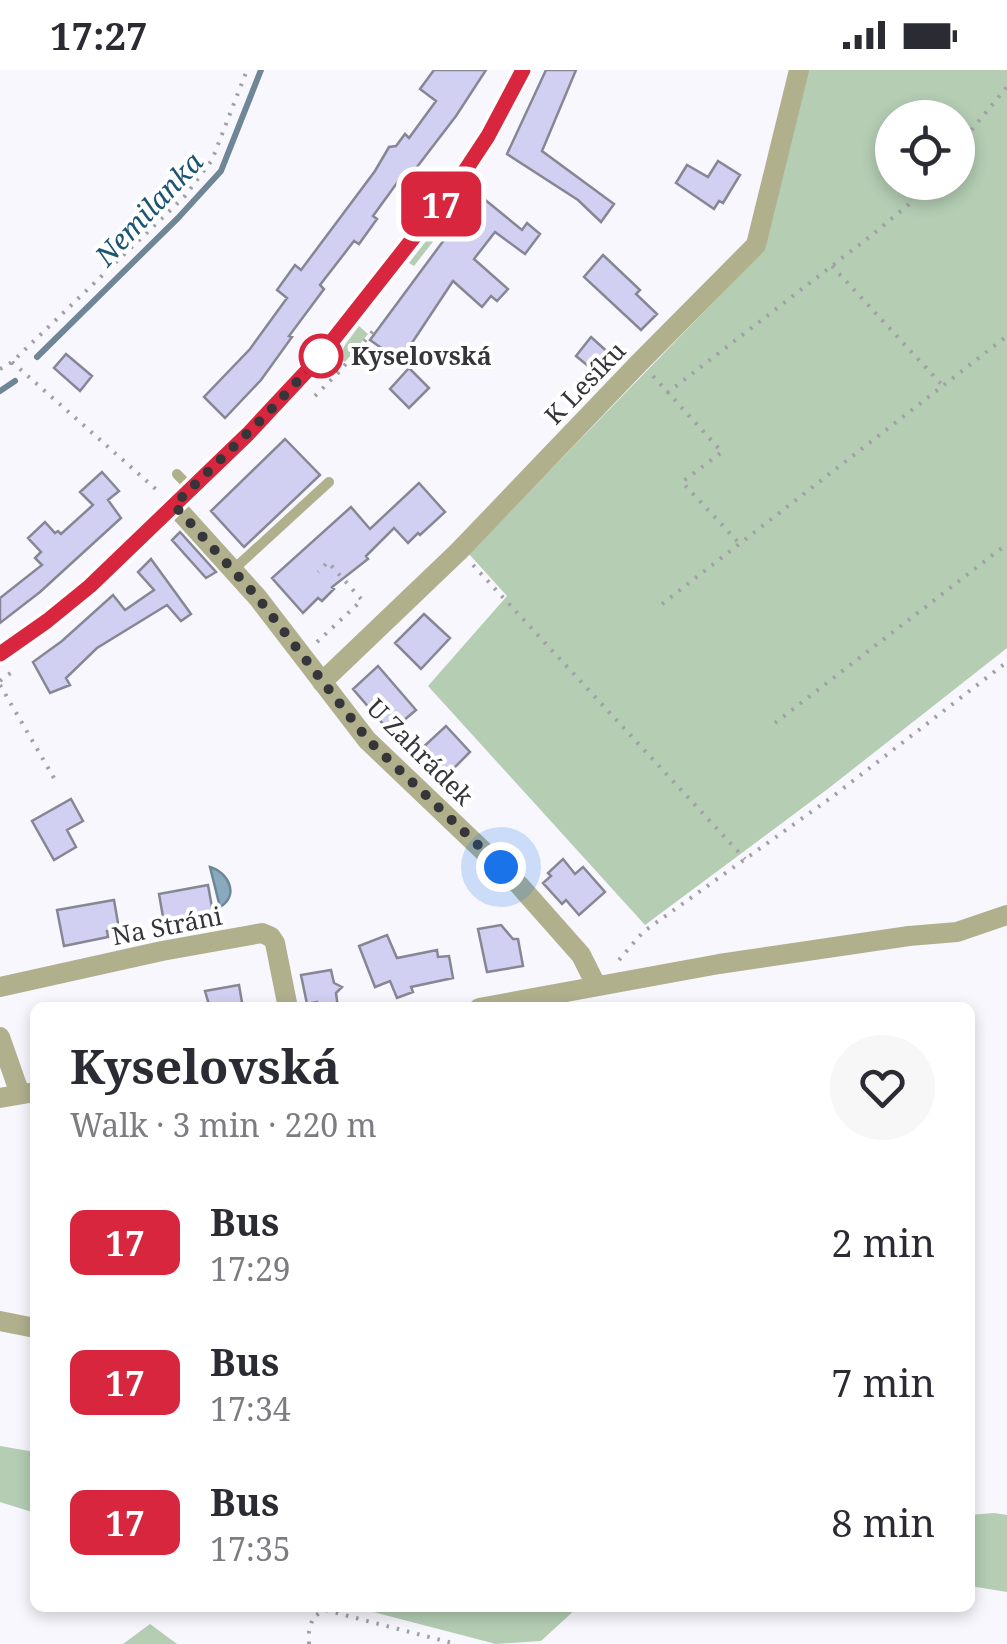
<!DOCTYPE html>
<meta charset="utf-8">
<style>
:root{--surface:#fff;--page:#f7f7f7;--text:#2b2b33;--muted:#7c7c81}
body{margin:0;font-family:"Noto Serif",serif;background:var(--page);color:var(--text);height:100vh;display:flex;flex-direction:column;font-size:38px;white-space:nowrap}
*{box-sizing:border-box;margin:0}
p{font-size:32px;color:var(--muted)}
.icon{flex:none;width:55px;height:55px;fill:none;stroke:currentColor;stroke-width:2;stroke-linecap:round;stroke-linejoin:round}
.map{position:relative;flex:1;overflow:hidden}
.panel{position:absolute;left:30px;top:932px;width:945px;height:610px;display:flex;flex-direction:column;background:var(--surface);border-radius:15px;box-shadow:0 5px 15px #0003}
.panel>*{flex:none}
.badge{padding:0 20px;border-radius:15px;font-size:35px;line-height:65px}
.controls{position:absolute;left:875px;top:30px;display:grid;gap:20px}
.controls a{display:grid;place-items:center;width:100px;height:100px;border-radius:50%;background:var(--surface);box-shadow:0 5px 15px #0003;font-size:50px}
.you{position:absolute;width:50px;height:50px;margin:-25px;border:8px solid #fff;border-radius:50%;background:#1a73e8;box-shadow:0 0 0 15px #1a73e833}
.map>.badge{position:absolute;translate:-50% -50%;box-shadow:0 0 0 5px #fff}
.round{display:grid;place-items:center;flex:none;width:105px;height:105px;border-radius:52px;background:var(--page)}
.headline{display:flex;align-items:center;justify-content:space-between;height:170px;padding:0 40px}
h1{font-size:48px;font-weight:700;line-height:75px}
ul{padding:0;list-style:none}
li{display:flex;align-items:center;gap:30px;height:140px;padding:0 40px}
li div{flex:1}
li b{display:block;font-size:38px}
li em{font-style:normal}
li .badge{min-width:110px;font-weight:700;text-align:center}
.status{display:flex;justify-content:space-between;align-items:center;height:70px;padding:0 50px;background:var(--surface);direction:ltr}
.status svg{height:28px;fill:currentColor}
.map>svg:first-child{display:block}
</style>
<div class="status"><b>17:27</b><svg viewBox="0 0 49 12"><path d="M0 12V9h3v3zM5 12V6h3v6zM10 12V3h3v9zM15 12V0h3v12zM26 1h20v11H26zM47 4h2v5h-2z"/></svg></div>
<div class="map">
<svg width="1007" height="1574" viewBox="0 0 1007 1574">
<rect width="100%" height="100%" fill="#f8f7fd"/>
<path fill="#b4cdb3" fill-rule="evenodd" d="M808 0H1007V578L829 718 645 855 428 616 507 526 469 484 764 180ZM892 48H958V112H892Z
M448 143 453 146 414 196 409 193Z
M359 256 368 264 345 292 339 287 345 275Z
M0 1376 35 1382V1443L0 1432Z
M994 1443 1007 1445V1522L970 1516V1445Z
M358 1538H577L541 1571 496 1574Z
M150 1554 177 1574H123Z"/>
<path fill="#88a9be" stroke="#6f8696" stroke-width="2.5" d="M210 797C228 802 240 825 220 837Z"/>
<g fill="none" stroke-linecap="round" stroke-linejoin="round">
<path stroke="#6f8696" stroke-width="6" d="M37 287 178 148 221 101 261 0
M0 321 15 311"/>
</g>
<path fill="#d1d0f2" stroke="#868694" stroke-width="2.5" d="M434 0H486L456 46 407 110 402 106 373 146 377 149 359 174 354 171 320 215 324 219 289 266 292 267 261 310 225 348 204 327 250 279 287 228 277 220 295 195 301 200 375 101 389 77 396 76 405 64 409 68 436 31 420 19Z
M546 0H576L542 81 614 134 601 152 578 130 507 84Z
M718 91 740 105 723 133 719 131 714 139 676 113 687 95 708 107Z
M478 124 522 160 527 153 540 164 525 184 495 162 474 189 508 219 497 231 491 226 482 237 453 211 400 291 370 270Z
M603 185 640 220 636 224 657 244 641 260 584 207Z
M591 267 612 286 598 304 576 286Z
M66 284 92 306 80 321 54 298Z
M409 298 429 318 409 338 390 319Z
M285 369 320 405 244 477 211 441Z
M102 402 119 421 108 430 121 448 40 522 0 553V528L42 495 35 488 41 482 28 468 45 452 55 463 58 461 61 464 93 435 80 422Z
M419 413 445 442 420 465 418 463 408 473 394 458 366 486 368 489 332 517 334 519 322 531 318 528 303 543 272 508 351 437 370 459Z
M180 462 216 502 206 508 172 470Z
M151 489 191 544 181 551 167 535 97 578 66 608 70 615 50 623 33 592 62 571 113 525 125 540 154 520 138 502Z
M424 544 450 568 421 599 395 573Z
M378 596 416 640 390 662 353 619Z
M446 656 470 682 445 707 420 680Z
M71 729 83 751 67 760 76 777 54 790 32 751Z
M563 789 575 804 583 797 605 822 579 845 566 830 562 834 543 813 551 806 548 803Z
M208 815 213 843 209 844 211 856 166 864 159 824Z
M114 830 119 859 107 861 108 867 64 876 57 840Z
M501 855 513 869H518L523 896 487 902 478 859Z
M387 865 397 888 437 880 438 887 449 886 453 908 411 917 413 922 397 928 390 911 375 917 359 876Z
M331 900 334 913 342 917 336 923 338 938H318L317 932 307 934 301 905Z
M239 915 243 938H210L205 921Z"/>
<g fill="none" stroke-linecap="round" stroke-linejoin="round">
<path stroke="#a1a0a5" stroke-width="4" stroke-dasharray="2.5 8" stroke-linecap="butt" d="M958 76 1007 17
M832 196 943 316
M12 292 158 421
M0 299 12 292 185 126 212 90 247 0
M653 306 722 382 682 412 739 473
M667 323 872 165 908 135 927 112
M315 326 340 301 373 261
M473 495 745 789
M662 534 1007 266
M317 572 362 530 328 492 318 502
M0 611 12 602
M0 615 58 715
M775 653 1007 474
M619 890 643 862 832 727 1007 592
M309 1574V1562L313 1547 325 1540 456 1574"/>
<path stroke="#b0b08d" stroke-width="10" d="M177 404 191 419
M234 499 329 412"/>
<path stroke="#b0b08d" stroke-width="20" d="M174 435 258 528 367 670 519 815 581 885 596 915
M0 584 47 551 90 516 248 364 319 289 459 110 489 66 524 0
M322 612 459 481 639 293 756 175 799 0
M0 917 162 881 262 863 271 867 275 873 288 938
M479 938 719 894 909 866 957 862 1007 845
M0 967 20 1024
M0 1028 35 1022
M0 1251 35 1258"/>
</g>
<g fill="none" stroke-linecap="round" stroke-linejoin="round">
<g stroke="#fff" stroke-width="22">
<path id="line" d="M0 584 47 551 90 516 248 364 318 289 459 110 488 66 523 0"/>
</g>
<use href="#line" stroke="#d7263d" stroke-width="15"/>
<path stroke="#36353a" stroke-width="10" stroke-dasharray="0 18" d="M321 286 265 346 174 435 258 528 368 670 501 797"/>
</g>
<circle fill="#fff" stroke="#d7263d" stroke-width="5" cx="321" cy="286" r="20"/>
<g text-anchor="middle" stroke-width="8" stroke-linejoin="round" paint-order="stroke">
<g font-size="25" font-weight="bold" fill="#36353a" stroke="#fff" text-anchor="start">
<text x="351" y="295">Kyselovská</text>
</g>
<g font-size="25" fill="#36353a" stroke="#fff">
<text transform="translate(585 313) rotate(-46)" y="9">K Lesíku</text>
<text transform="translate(420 682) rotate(45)" y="9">U Zahrádek</text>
<text transform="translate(167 856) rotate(-11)" y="9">Na Stráni</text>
</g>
<g font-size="28" font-style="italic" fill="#1b5573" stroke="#fff">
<text transform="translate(149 139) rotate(-47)" y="10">Nemilanka</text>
</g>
</g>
</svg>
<div class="controls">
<a><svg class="icon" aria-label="locate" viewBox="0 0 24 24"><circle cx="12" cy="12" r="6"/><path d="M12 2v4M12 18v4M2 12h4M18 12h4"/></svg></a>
</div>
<div class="you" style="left:501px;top:797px"></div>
<b class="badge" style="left:441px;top:134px;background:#d7263d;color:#fff">17</b>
<section class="panel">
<div class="headline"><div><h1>Kyselovská</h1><p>Walk · 3 min · 220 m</p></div><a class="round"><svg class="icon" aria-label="heart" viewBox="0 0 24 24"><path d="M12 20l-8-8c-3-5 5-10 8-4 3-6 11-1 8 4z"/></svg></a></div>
<ul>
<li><span class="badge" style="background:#d7263d;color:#fff">17</span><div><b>Bus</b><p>17:29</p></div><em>2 min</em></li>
<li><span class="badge" style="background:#d7263d;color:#fff">17</span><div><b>Bus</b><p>17:34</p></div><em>7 min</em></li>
<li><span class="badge" style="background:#d7263d;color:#fff">17</span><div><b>Bus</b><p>17:35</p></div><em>8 min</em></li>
</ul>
</section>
</div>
